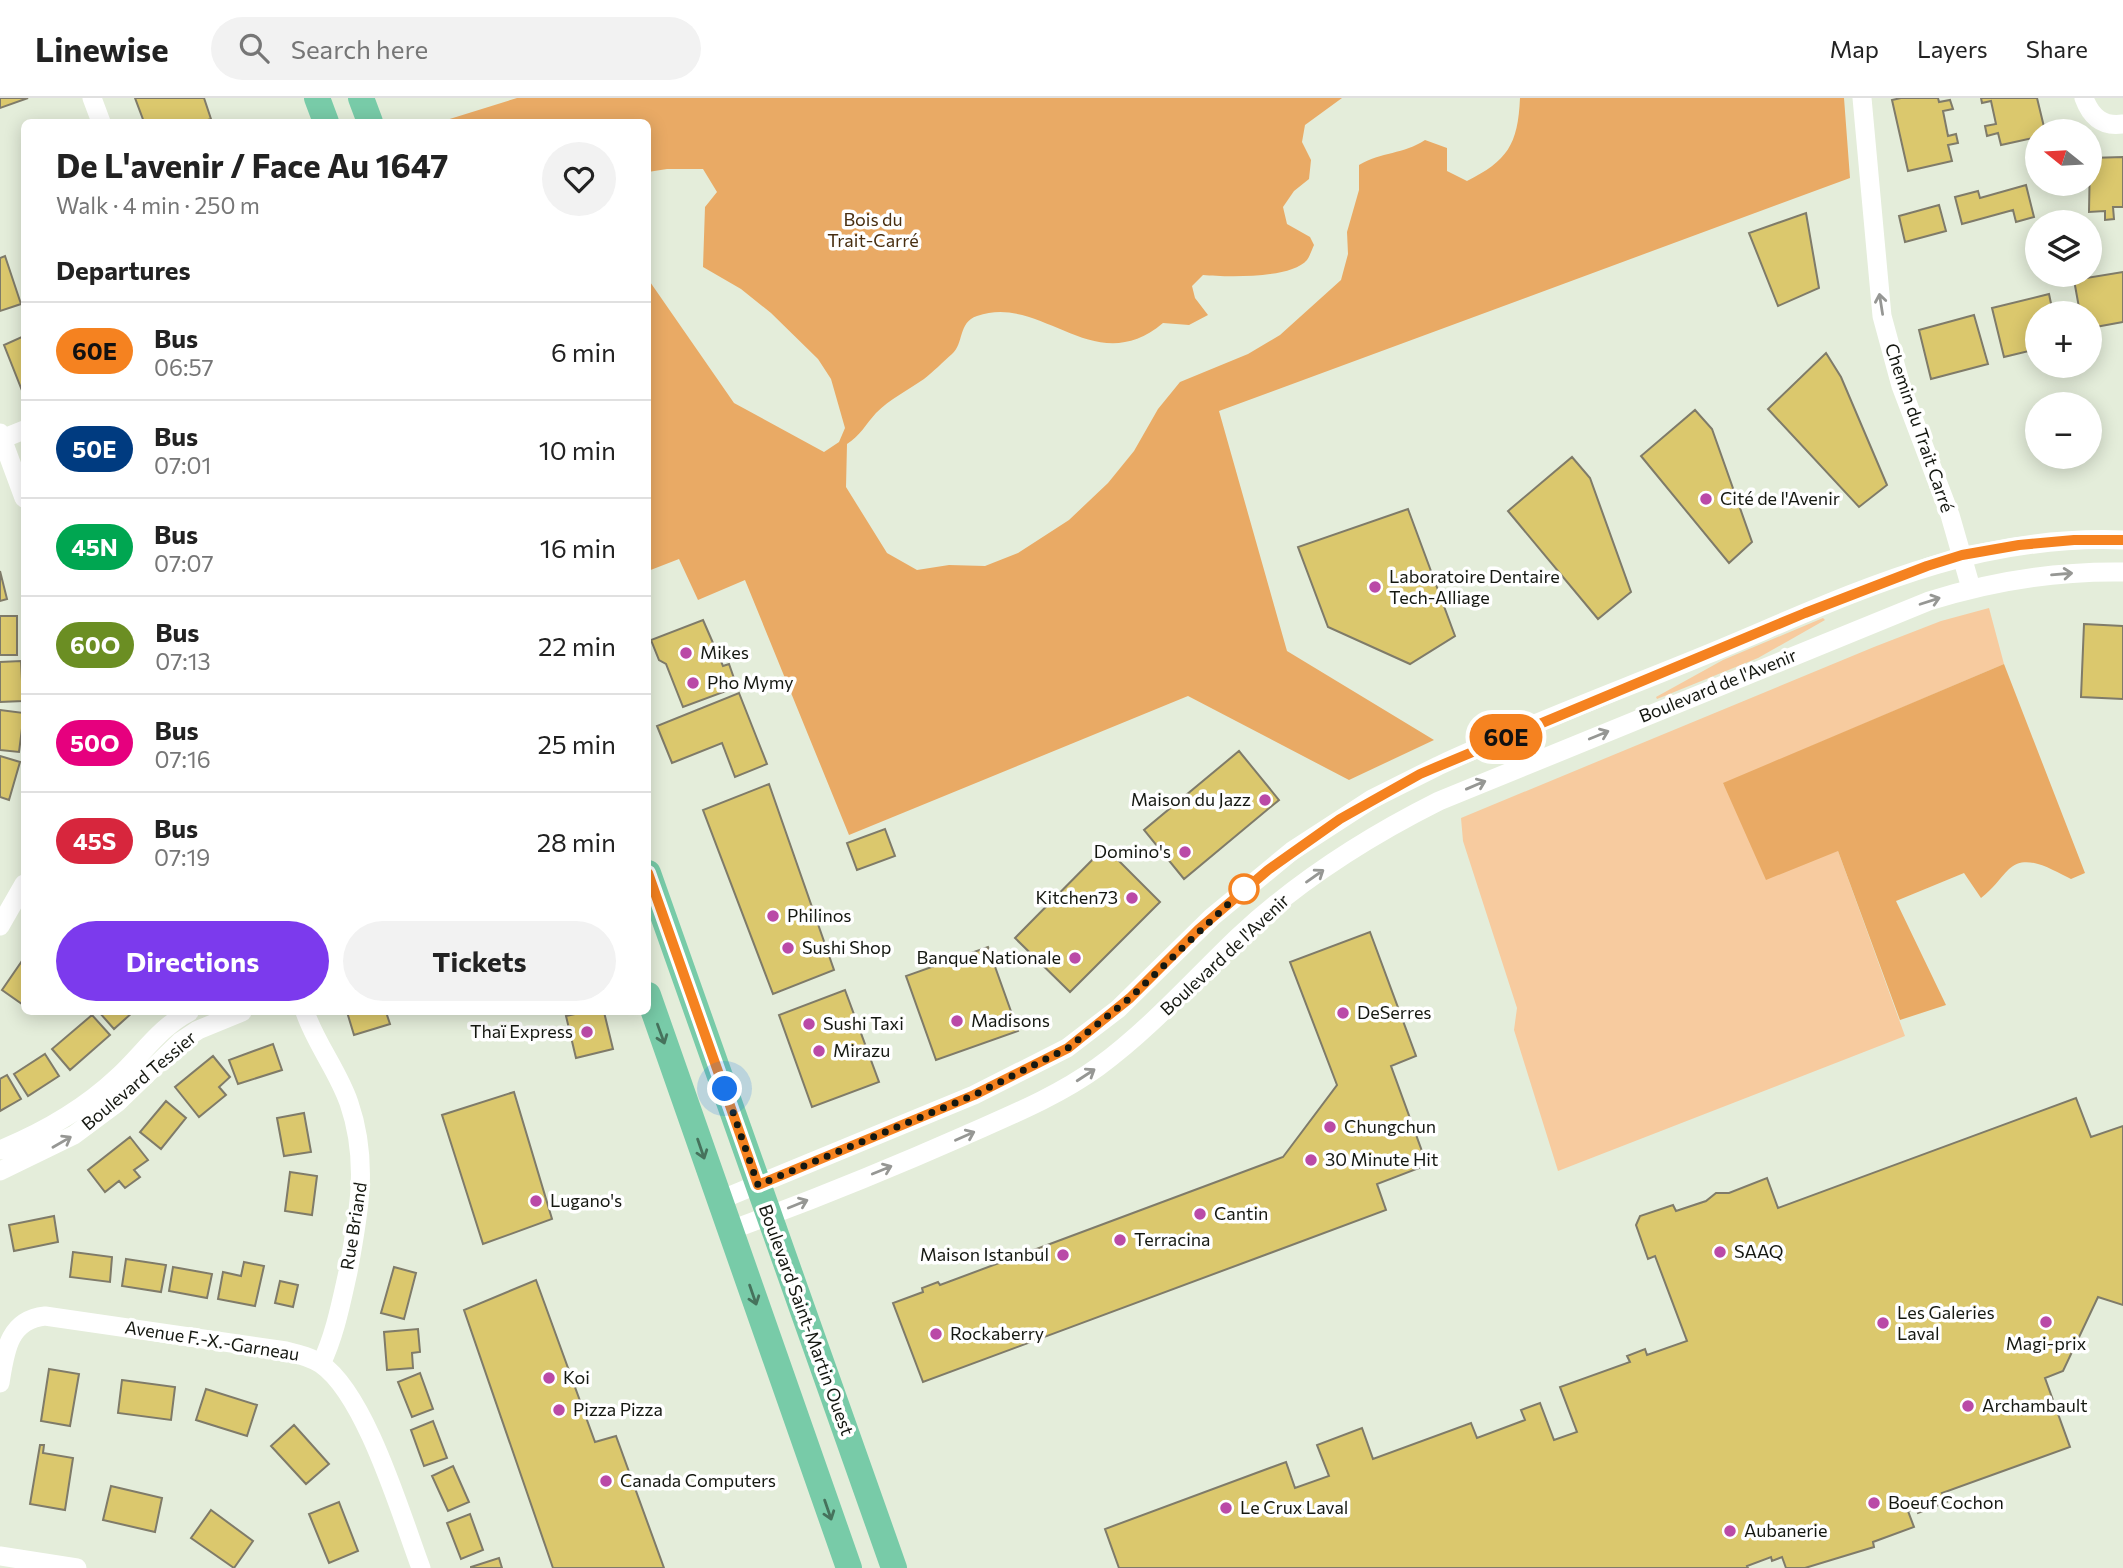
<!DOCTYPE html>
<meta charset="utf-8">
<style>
:root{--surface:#fff;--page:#f2f2f2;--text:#222;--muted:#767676;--line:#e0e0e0;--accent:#7c3aed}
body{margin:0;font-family:Commissioner,sans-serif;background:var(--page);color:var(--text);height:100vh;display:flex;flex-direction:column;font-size:26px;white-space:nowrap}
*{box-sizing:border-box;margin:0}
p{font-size:23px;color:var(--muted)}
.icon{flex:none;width:38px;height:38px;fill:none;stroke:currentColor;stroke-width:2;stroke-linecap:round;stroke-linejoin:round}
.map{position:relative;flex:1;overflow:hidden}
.sheet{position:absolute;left:21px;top:21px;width:630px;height:896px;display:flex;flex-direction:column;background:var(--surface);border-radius:10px;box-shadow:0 4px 18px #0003}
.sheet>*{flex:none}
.badge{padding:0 14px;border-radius:23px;font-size:24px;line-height:46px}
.needle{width:46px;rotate:288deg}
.fabs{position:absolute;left:2025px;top:21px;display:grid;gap:14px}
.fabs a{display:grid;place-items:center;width:77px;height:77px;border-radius:50%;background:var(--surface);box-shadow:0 4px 18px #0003;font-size:35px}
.you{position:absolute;width:35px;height:35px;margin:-18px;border:5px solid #fff;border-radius:50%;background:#1a73e8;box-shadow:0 0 0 10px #1a73e833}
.map>.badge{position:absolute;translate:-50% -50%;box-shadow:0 0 0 4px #fff}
h2{padding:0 35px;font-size:26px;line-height:63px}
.round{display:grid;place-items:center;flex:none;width:74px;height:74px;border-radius:37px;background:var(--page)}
.overview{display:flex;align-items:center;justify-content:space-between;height:119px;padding:0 35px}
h1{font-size:33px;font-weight:700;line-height:52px}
.button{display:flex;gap:14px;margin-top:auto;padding:14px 35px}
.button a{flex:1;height:80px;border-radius:42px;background:var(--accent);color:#fff;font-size:28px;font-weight:700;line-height:80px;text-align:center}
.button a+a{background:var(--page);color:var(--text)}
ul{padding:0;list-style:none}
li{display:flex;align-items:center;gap:21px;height:98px;padding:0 35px;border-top:2px solid var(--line)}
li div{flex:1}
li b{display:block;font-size:26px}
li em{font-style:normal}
li .badge{min-width:77px;font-weight:700;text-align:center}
header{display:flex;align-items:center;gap:42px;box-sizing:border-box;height:98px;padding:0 35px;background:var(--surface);border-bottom:2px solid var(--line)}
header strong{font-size:33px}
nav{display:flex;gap:38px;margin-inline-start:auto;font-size:24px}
.search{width:490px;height:63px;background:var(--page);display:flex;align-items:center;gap:18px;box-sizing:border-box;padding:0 24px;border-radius:38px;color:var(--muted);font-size:26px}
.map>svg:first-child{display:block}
</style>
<header>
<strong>Linewise</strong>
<div class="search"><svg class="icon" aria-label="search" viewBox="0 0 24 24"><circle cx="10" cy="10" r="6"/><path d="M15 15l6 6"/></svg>Search here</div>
<nav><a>Map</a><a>Layers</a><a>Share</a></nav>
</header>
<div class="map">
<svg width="2123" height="1470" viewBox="0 0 2123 1470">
<rect width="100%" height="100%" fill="#e4edda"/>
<path fill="#f7cb9f" d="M1989 510 2004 566 1723 686 1838 753 1905 938 1558 1073 1514 932 1517 910 1463 743 1461 720 1874 549 1941 523Z
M1823 520 1825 522 1758 560 1657 601 1656 599 1723 562Z"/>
<path fill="#e9aa65" d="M517 0H1342L1305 27 1302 44 1311 62 1309 81 1294 93 1283 109 1287 126 1310 139 1314 147C1312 151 1310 158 1307 162 1291 181 1226 179 1203 177L1192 188 1195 200 1208 217 1189 227 1163 225C1094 283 1043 195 977 218 958 224 964 246 952 256 943 264 933 274 924 281 908 292 890 301 876 315 866 326 860 338 847 346L846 389 887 455 917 472 949 467 985 468 1018 455 1069 422 1108 385 1134 353 1158 311 1180 284 1248 256 1280 237 1341 182 1348 156 1347 134 1359 92V67C1381 54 1404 56 1425 42L1447 50V73L1467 83C1507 63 1518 47 1520 0H1844L1850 80 1219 313 1287 553 1434 642 1349 682 1188 598 849 737 745 482 698 502 679 461 648 473V181L734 305 824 354 839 344 845 330 831 281 818 261 771 215 741 191 703 169 705 109 717 94 703 71H667L648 74V24H440Z
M2004 566 2085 775 2071 781C2053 773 2027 754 2009 771 1999 781 1993 791 1981 800L1964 775 1896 803 1946 907 1900 922 1838 753 1766 782 1723 685Z"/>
<path fill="#dbc86d" stroke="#7f7b69" stroke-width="2" d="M0 0H28L0 10Z
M135 0H204L211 21 201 24H144Z
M1901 0H1938L1939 4 1950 2 1953 11 1943 13 1948 38 1956 36 1958 45 1948 47 1952 63 1908 73 1892 2Z
M1981 0H2037L2045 33H2037V39L2001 47 1998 35 1987 38 1985 28 1996 26 1991 3 1982 5Z
M2123 59V109H2113L2114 121 2105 122V113L2089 114 2090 60Z
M2026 87 2034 119 2016 124 2013 112 1962 126 1955 99 1978 93 1980 100Z
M1939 107 1946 133 1905 144 1899 118Z
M1806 115 1819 190 1778 208 1749 135Z
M5 158 21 206 0 213V160Z
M2123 174V224L2090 230V215H2080L2074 182Z
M2049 196 2053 215H2037V251L2004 259 1992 210Z
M1974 217 1988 266 1931 281 1919 232Z
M24 238V294L23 295 4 247Z
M1826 255 1841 279 1887 387 1859 409 1768 311Z
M1695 312 1712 331 1752 444 1729 465 1641 358Z
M1572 359 1590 380 1631 494 1598 521 1508 413Z
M1408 411 1455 538 1410 566 1328 529 1298 449Z
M0 473 7 501 0 503Z
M0 518H17V557H0Z
M703 522 723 568 729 566 737 589 683 609 666 566 659 562 651 542Z
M2084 526 2123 528V601L2081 599Z
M21 563 23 603 0 604V564Z
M739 595 767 666 735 679 722 645 672 665 657 628Z
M0 612 24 615 19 654 0 652Z
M1239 653 1279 702 1184 781 1144 732Z
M0 658 20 664 9 702 0 699Z
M769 686 834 872 773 896 703 712Z
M885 731 895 758 857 772 847 745Z
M1105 749 1160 804 1070 894 1015 840Z
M1370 834 1416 958 1391 968 1427 1067 1377 1086 1386 1112 923 1284 893 1205 923 1194 922 1190 938 1184 940 1187 1283 1059 1337 987 1290 864Z
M988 849 1018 933 936 962 906 878Z
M24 860V903L22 906 2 892Z
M845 892 879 984 812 1009 779 917Z
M99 914H133L114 931Z
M347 914H386L390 926 354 937Z
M584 914H604L613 951 576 960 566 918Z
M92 917 110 937 70 972 52 951Z
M273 946 282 972 238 986 229 962Z
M45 956 59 978 28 998 14 976Z
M213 958 230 979 219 989 226 997 199 1019 175 989Z
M7 977 21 1001 0 1013V981Z
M514 994 552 1121 483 1146 442 1017Z
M2076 1000 2091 1039 2123 1028V1207L2098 1199 2063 1273 2045 1280 2070 1349 1942 1395 1947 1404 1918 1415 1916 1410 1908 1413 1914 1429 1873 1444 1874 1449 1805 1470H1786L1782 1459 1772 1463 1771 1459 1747 1468 1748 1470H1119L1105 1431 1286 1364 1295 1390 1329 1378 1317 1347 1362 1330 1373 1361 1471 1325 1477 1340 1525 1322 1521 1312 1540 1305 1554 1342 1577 1334 1560 1289 1630 1264 1627 1258 1645 1251 1647 1257 1687 1243 1655 1158 1648 1161 1636 1127 1640 1118 1673 1107 1676 1113 1706 1103 1716 1095H1729L1767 1080 1778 1110Z
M166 1003 186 1020 161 1051 140 1034Z
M304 1015 311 1054 284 1058 277 1020Z
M130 1039 148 1062 134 1072 140 1079 125 1090 119 1083 105 1094 88 1072Z
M290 1074 317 1078 312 1117 285 1113Z
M54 1118 58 1144 14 1153 9 1127Z
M73 1154 112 1159 110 1184 70 1179Z
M126 1161 166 1167 161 1194 122 1188Z
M244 1164 264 1168 255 1208 218 1201 223 1174 241 1178Z
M173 1169 212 1176 207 1200 169 1193Z
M394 1169 416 1175 404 1221 381 1215Z
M536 1182 595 1344 616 1338 664 1470H553L464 1212Z
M280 1183 298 1187 293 1209 275 1205Z
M418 1231 420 1254 412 1255 413 1270 387 1272 384 1234Z
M49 1271 79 1276 70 1328 41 1323Z
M420 1275 433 1311 412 1319 398 1284Z
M122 1282 175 1289 171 1322 118 1315Z
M206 1291 257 1307 247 1338 196 1322Z
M433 1323 447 1360 424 1368 411 1332Z
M294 1327 329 1366 306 1386 271 1348Z
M40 1347H44L43 1355 73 1360 65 1412 30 1406Z
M453 1368 469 1404 448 1413 432 1378Z
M111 1388 162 1400 155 1434 103 1422Z
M339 1404 358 1453 329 1465 309 1416Z
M211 1412 253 1443 234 1470 191 1440Z
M470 1416 483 1452 461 1461 447 1425Z
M499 1460 502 1470H471V1469Z"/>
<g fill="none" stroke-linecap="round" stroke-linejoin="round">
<path stroke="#fff" stroke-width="19" d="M92 0 101 24
M1862 0 1882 218 1901 288 1950 417 1971 490
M2084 0C2091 19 2103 29 2123 26
M0 335 24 400
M2 341 24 332
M0 828 24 786
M305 914C316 946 338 973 349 1005 369 1063 359 1115 348 1174 341 1205 335 1237 321 1266
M0 1052C44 1034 84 1011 118 979 142 957 160 929 189 914
M0 1073 74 1037 117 1005 180 944 198 932 242 914
M720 1102 974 997 1067 950 1118 911 1212 819 1292 753 1372 701 1438 668C1526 627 1618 593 1708 556 1848 498 1967 436 2123 442
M731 1132C810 1103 889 1071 966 1037 1011 1017 1058 998 1098 969 1150 931 1192 883 1238 839 1297 784 1367 739 1439 703L1929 503C1992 483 2057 473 2123 474
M0 1285C5 1254 8 1222 45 1218L286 1253C298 1256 311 1259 321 1266 366 1297 401 1417 421 1470
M0 1458 77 1470"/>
<path stroke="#78cba8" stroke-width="26" d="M317 0 326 24
M361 0 370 24
M648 775 894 1470
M648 897 849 1470"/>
</g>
<defs><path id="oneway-shaft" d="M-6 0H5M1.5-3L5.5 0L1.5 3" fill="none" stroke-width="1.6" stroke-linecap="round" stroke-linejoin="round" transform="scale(1.75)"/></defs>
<g stroke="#969794">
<use href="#oneway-shaft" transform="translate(1881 206) rotate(-99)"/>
<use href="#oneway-shaft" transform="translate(2062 476) rotate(-5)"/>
<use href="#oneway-shaft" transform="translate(1930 503) rotate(-18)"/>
<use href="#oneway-shaft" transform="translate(1599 637) rotate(-22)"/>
<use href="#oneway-shaft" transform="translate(1476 687) rotate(-23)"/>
<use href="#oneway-shaft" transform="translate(1315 778) rotate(-35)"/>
<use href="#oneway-shaft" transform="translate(1086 977) rotate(-33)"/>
<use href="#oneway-shaft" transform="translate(965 1038) rotate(-24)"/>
<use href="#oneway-shaft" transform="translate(62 1044) rotate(-30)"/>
<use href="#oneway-shaft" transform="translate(882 1072) rotate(-22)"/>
<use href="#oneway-shaft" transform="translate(798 1106) rotate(-22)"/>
</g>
<g stroke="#46725c">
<use href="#oneway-shaft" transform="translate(661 936) rotate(70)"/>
<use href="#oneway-shaft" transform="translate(701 1051) rotate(71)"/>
<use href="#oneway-shaft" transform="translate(753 1197) rotate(71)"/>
<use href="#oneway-shaft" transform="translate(828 1412) rotate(71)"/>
</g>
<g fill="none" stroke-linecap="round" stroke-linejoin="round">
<g stroke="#fff" stroke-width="16">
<path id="line" d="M648 775 758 1087 974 997 1068 950 1130 900 1199 831 1268 772 1340 721 1420 676 1805 515 1927 468 1962 457 2019 447 2074 442H2123"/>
</g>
<use href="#line" stroke="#f58220" stroke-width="10"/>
<path stroke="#151811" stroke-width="7" stroke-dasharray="0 12.6" d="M725 991 758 1087 974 997 1068 950 1130 900 1244 791"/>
</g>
<g fill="#ba4aa7" stroke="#fff" stroke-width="2.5">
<circle cx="1706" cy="401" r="7"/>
<circle cx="1375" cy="489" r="7"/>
<circle cx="686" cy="555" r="7"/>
<circle cx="693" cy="585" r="7"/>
<circle cx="1265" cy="702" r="7"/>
<circle cx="1185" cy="754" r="7"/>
<circle cx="1132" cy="800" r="7"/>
<circle cx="773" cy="818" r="7"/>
<circle cx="788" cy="850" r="7"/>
<circle cx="1075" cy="860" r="7"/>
<circle cx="1343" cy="915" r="7"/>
<circle cx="957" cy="923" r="7"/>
<circle cx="809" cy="926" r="7"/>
<circle cx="587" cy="934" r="7"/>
<circle cx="819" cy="953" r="7"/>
<circle cx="1330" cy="1029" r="7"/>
<circle cx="1311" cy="1062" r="7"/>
<circle cx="536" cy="1103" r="7"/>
<circle cx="1200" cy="1116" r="7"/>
<circle cx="1120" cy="1142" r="7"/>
<circle cx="1720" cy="1154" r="7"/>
<circle cx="1063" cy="1157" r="7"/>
<circle cx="2046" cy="1224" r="7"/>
<circle cx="1883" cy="1225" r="7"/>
<circle cx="936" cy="1236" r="7"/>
<circle cx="549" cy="1280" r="7"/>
<circle cx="1968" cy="1308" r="7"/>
<circle cx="559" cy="1312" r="7"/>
<circle cx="606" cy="1383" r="7"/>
<circle cx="1874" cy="1405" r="7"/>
<circle cx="1226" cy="1410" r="7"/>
<circle cx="1730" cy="1433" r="7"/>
</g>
<circle fill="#fff" stroke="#f58220" stroke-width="3.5" cx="1244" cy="791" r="14"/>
<g text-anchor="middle" stroke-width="7" stroke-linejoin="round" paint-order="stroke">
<g font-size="18" fill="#482e10" stroke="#fff">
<text x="873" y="128">Bois du<tspan x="873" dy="21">Trait-Carré</tspan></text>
</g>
<g font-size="18" fill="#151811" stroke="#fff">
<text transform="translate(1919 330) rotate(71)" y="6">Chemin du Trait Carré</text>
<text transform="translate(1718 588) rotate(-22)" y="6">Boulevard de l'Avenir</text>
<text transform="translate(1225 857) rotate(-43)" y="6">Boulevard de l'Avenir</text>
<text transform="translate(139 983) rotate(-40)" y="6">Boulevard Tessier</text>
<text transform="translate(354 1128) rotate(-81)" y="6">Rue Briand</text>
<text transform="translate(806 1222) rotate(70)" y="6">Boulevard Saint-Martin Ouest</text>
<text transform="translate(212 1243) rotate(9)" y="6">Avenue F.-X.-Garneau</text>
</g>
<g font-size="18" fill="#151811" stroke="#fff" text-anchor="start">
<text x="1720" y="407">Cité de l'Avenir</text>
<text x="1389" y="485">Laboratoire Dentaire<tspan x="1389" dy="21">Tech-Alliage</tspan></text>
<text x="700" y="561">Mikes</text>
<text x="707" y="591">Pho Mymy</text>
<text x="1251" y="708" text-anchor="end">Maison du Jazz</text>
<text x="1171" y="760" text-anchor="end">Domino's</text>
<text x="1118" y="806" text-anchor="end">Kitchen73</text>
<text x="787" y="824">Philinos</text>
<text x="802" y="856">Sushi Shop</text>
<text x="1061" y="866" text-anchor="end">Banque Nationale</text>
<text x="1357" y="921">DeSerres</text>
<text x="971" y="929">Madisons</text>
<text x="823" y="932">Sushi Taxi</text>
<text x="573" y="940" text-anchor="end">Thaï Express</text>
<text x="833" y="959">Mirazu</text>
<text x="1344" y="1035">Chungchun</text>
<text x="1325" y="1068">30 Minute Hit</text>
<text x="550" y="1109">Lugano's</text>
<text x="1214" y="1122">Cantin</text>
<text x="1134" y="1148">Terracina</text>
<text x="1734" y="1160">SAAQ</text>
<text x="1049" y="1163" text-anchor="end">Maison Istanbul</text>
<text x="1897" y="1221">Les Galeries<tspan x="1897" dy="21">Laval</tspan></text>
<text x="950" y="1242">Rockaberry</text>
<text x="2046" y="1252" text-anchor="middle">Magi-prix</text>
<text x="563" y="1286">Koi</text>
<text x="1982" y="1314">Archambault</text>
<text x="573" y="1318">Pizza Pizza</text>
<text x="620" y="1389">Canada Computers</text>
<text x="1888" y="1411">Boeuf Cochon</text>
<text x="1240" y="1416">Le Crux Laval</text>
<text x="1744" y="1439">Aubanerie</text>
</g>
</g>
</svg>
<div class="fabs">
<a><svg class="needle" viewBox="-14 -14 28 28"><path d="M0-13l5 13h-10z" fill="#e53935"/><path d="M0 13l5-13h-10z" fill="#767676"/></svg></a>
<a><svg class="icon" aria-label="layers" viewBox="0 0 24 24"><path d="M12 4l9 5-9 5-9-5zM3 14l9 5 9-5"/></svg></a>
<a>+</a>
<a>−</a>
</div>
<div class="you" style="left:725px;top:991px"></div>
<b class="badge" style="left:1506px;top:639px;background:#f58220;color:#111">60E</b>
<section class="sheet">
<div class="overview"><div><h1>De L'avenir / Face Au 1647</h1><p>Walk · 4 min · 250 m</p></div><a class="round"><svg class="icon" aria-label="heart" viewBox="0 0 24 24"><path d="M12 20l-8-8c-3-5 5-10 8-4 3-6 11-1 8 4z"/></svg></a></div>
<h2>Departures</h2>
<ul>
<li><span class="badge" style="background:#f58220;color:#111">60E</span><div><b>Bus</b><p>06:57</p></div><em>6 min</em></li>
<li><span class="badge" style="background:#003b80;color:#fff">50E</span><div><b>Bus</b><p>07:01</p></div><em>10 min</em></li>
<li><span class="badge" style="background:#00a651;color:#fff">45N</span><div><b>Bus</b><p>07:07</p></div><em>16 min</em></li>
<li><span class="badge" style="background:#6b8e23;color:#fff">60O</span><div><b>Bus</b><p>07:13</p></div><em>22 min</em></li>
<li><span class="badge" style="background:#e6007e;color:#fff">50O</span><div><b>Bus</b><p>07:16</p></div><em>25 min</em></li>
<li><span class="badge" style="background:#d7263d;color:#fff">45S</span><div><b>Bus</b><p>07:19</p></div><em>28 min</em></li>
</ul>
<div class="button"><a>Directions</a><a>Tickets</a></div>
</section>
</div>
